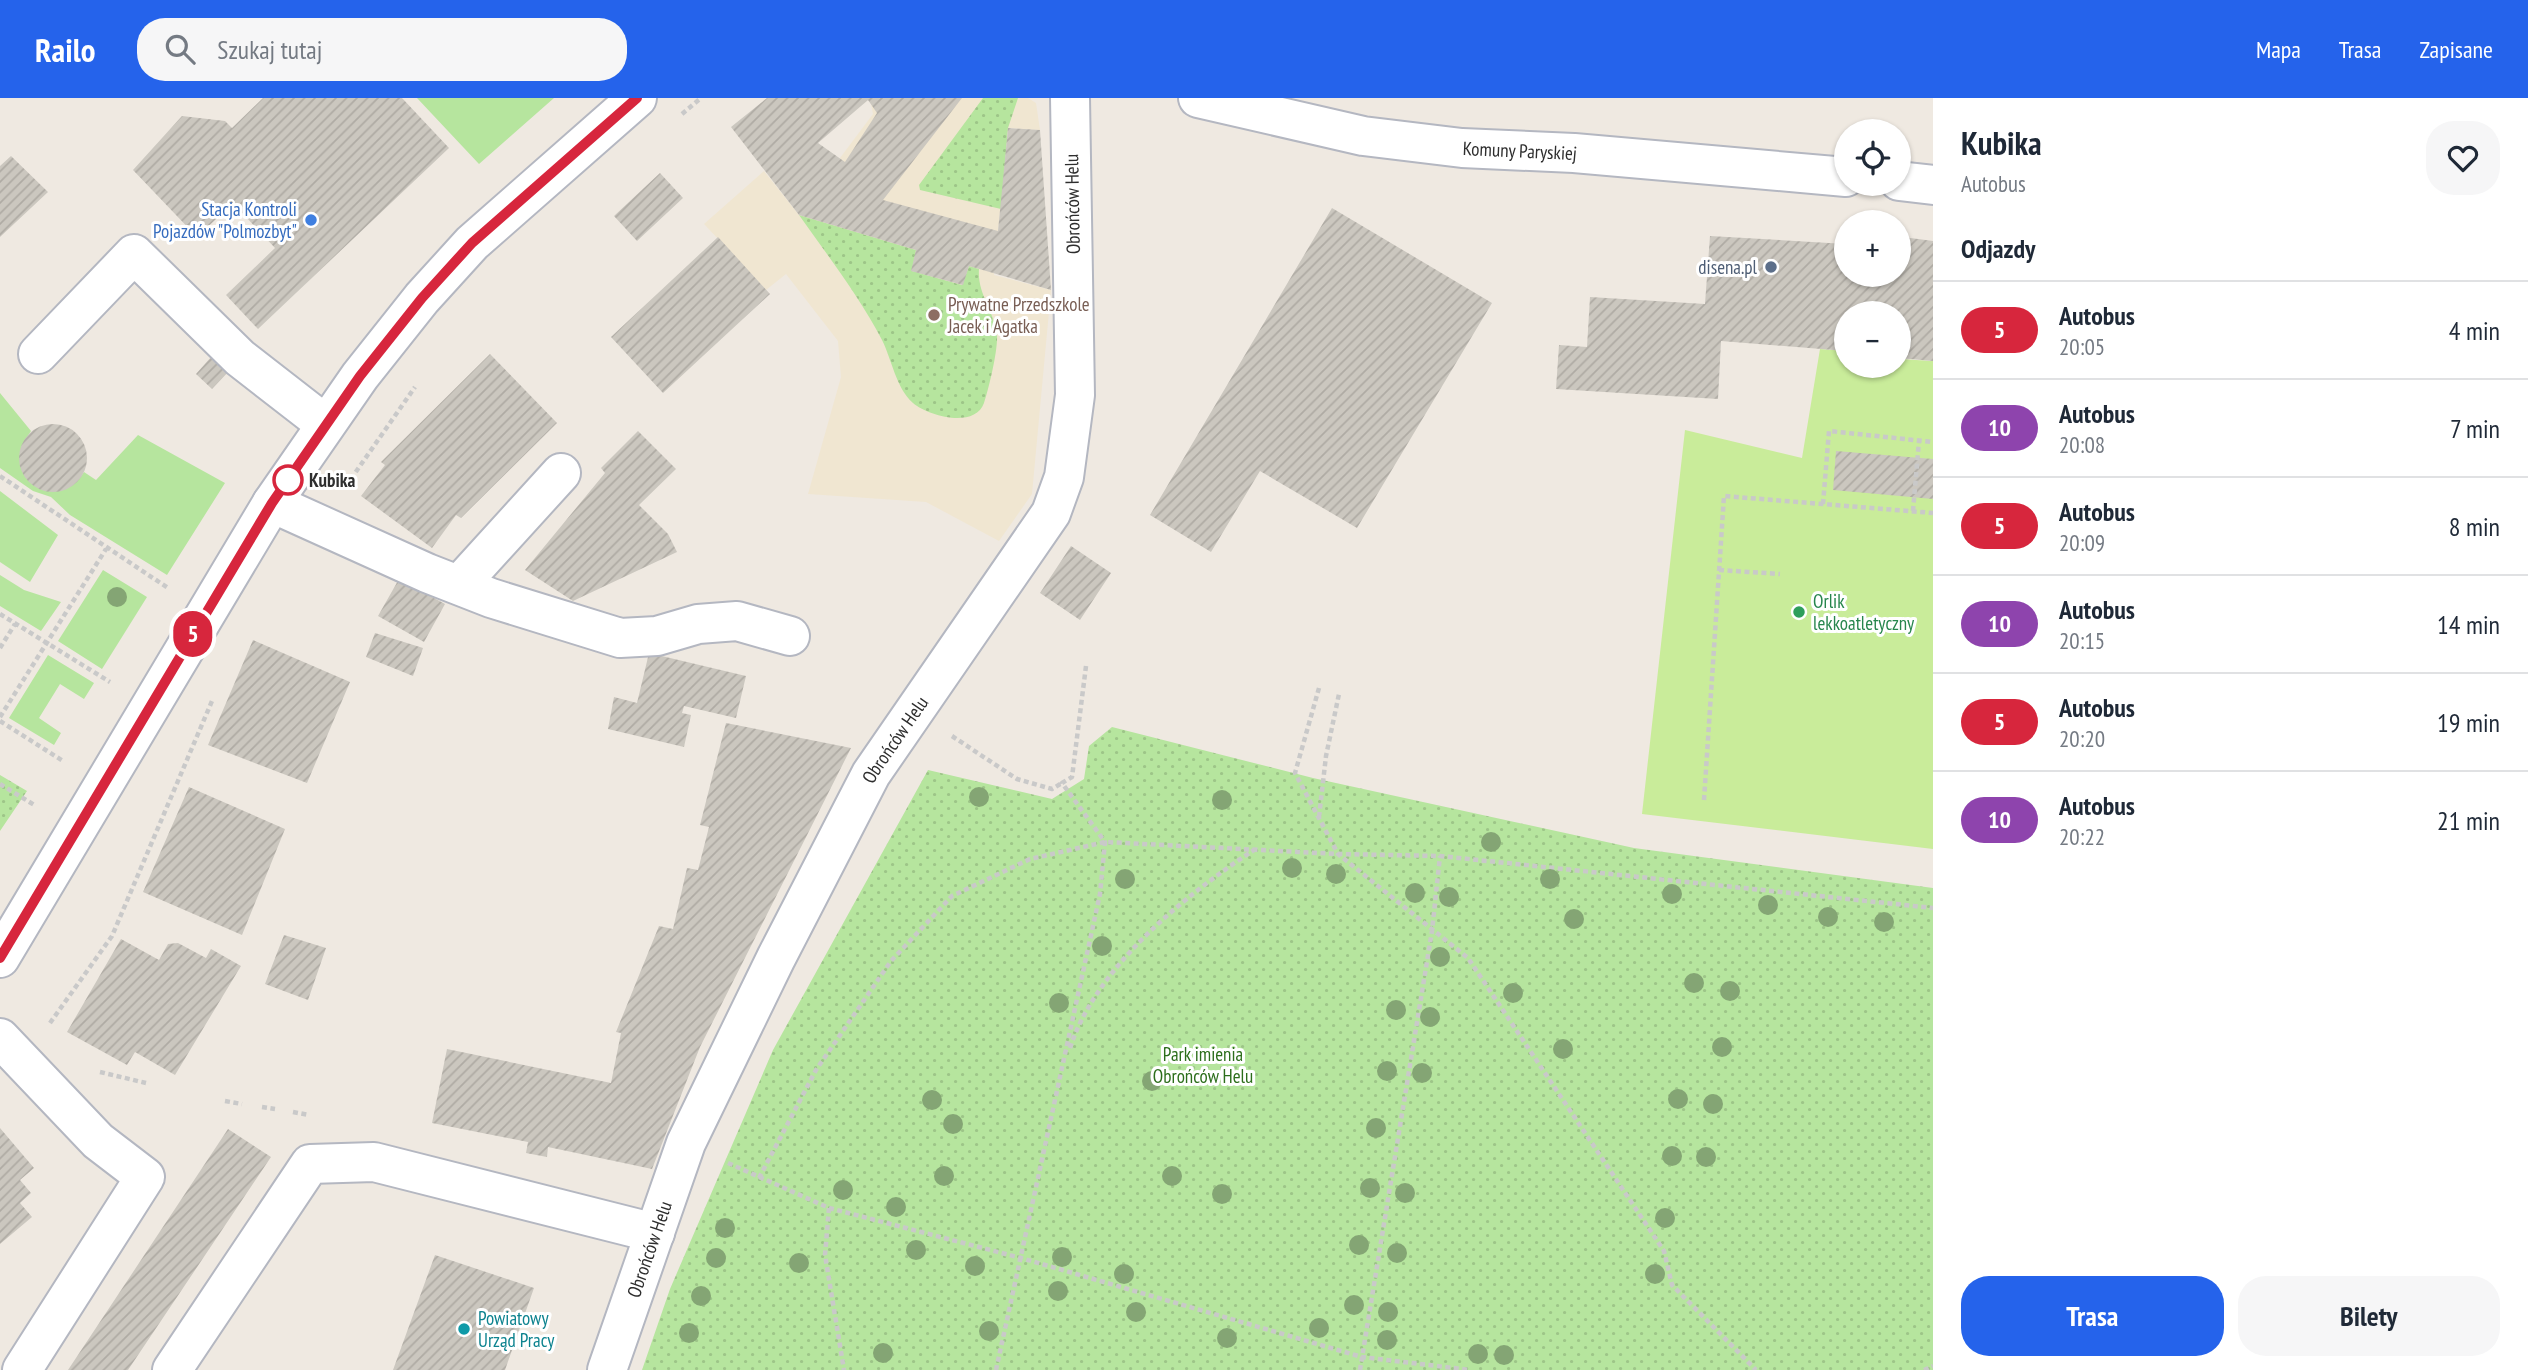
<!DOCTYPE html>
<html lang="pl">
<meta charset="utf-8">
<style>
:root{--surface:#fff;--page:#f6f6f7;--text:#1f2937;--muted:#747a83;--line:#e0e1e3;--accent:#2563eb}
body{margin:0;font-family:"PT Sans Narrow",sans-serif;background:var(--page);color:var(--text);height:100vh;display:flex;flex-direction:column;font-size:26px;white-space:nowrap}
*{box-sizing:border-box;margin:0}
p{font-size:23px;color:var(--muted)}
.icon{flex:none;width:38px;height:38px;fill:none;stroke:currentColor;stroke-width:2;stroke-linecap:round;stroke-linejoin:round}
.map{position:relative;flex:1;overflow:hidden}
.side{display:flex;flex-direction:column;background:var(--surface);width:595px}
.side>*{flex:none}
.badge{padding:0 14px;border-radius:23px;font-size:24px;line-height:46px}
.fabs{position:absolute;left:1834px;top:21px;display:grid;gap:14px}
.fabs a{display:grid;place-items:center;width:77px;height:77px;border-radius:50%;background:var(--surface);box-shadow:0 2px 5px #0004;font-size:35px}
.map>.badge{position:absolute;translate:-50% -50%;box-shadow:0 0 0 4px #fff}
h2{padding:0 28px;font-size:26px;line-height:63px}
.round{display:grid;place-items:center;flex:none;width:74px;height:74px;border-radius:28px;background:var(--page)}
.head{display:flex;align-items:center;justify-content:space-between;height:119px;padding:0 28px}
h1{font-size:33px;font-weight:800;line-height:52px}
.action{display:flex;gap:14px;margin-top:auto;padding:14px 28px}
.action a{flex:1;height:80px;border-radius:28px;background:var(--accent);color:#fff;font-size:28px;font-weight:800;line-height:80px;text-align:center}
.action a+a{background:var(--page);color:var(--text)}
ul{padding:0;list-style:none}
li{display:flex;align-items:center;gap:21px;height:98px;padding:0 28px;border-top:2px solid var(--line)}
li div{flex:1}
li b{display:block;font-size:26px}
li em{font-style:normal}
li .badge{min-width:77px;font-weight:700;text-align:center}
header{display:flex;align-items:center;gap:42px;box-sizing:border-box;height:98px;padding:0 35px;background:var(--accent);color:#fff}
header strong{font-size:33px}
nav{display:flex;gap:38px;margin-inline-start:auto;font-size:24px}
.search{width:490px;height:63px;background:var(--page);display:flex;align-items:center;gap:18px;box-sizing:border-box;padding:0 24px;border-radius:28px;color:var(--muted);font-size:26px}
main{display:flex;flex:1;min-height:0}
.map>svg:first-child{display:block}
</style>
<header>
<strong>Railo</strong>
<div class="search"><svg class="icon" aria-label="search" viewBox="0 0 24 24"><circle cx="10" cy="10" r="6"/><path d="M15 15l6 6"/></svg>Szukaj tutaj</div>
<nav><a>Mapa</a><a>Trasa</a><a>Zapisane</a></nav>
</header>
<main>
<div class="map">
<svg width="1933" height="1272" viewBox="0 0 1933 1272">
<defs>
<pattern id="park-dots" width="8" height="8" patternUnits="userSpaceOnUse" patternTransform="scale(1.75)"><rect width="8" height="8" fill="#b6e59e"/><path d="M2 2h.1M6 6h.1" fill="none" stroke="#9dc588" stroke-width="1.8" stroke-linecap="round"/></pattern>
<pattern id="building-hatch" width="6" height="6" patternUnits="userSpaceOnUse" patternTransform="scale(1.75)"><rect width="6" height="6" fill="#cbc7bf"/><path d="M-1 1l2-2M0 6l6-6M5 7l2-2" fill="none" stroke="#afaba4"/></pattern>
</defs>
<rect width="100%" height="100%" fill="#efe9e1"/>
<path fill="#f0e6d1" d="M870 0H1028L1036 5 1040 32 1008 30 994 177 1051 192 1032 396 999 443 926 404 808 396 841 279 838 243 786 176 766 192 704 126 764 73 799 117 828 86 840 60 873 16Z"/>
<path fill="#b6e59e" d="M417 0H554L479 66Z
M0 295 31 333C0 376 54 419 84 374L96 382 138 337 225 385 167 477 70 417 51 399 33 393 0 370Z
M0 393 58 437 30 484 0 464Z
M103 472 147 499 102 571 58 543Z
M0 477 24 492 61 504 41 533 0 508Z
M48 557 94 585 84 601 60 586 39 620 61 635 54 647 9 620Z"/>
<path fill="url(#park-dots)" d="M983 0H1018L1008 30 1001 111 920 92 919 87Z
M799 117 916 152 912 173 962 187 969 168 979 171C977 196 994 212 997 237 998 252 989 290 984 305 975 331 928 318 913 305 896 290 892 262 882 242 859 198 828 158 799 117Z
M1112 629 1313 680 1634 750 1933 790V1272H642L670 1191 773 952 928 672 1052 701 1084 681 1089 648Z
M0 677 27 693 0 733Z"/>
<path fill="#c9ec9a" d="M1820 251 1846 253V268H1899V254L1900 261 1932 263 1933 257V751L1642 716 1685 332 1802 360Z"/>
<path fill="url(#building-hatch)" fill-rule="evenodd" d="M263 0H402L449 50 258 231 226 197 275 150 233 105 197 139 133 72 182 18 225 23 232 30Z
M767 0H962L883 102 998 133 1008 30 1040 32 1051 192 969 168 963 187 911 173 916 152 799 117 731 29ZM868 2 877 15 845 64 818 45Z
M11 58 48 94 0 139V68Z
M660 75 683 100 637 143 614 118Z
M1332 110 1492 205 1357 430 1260 373 1211 454 1150 417Z
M1710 138 1846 146V177H1899V151H1902L1903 139 1933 143V263L1899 260V215H1846V253L1721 243 1718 301 1556 291 1559 247 1587 249 1590 199 1705 206Z
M718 139 770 196 663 295 611 239Z
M490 256 557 325 461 420 456 417 432 450 361 398 385 367 381 364Z
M212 258 229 273 212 291 196 276Z
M19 360a34 34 0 1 1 68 0a34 34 0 1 1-68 0Z
M638 333 676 371 639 407 668 436 677 454 573 503 525 472 605 375 601 370Z
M1836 353 1933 361V401L1833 392Z
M1071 448 1111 475 1080 522 1040 495Z
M399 481 445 506 424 544 378 518Z
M375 535 423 550 413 578 366 559Z
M253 542 350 584 307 685 208 647Z
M649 555 746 578 736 620 684 608 682 615 691 617 684 649 608 631 614 599 637 605Z
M726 625 851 650 700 949 652 1071 548 1049 547 1059 526 1055 528 1044 432 1025 447 951 611 985 621 935 616 934 659 828 673 831 687 770 698 772 709 729 700 727Z
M189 689 285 731 242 837 143 794Z
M284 837 326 850 308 902 265 886Z
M121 841 159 862 168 846 178 845 206 860 211 851 241 868 175 977 135 954 127 967 67 934Z
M0 1030 34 1070 20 1082 31 1095 20 1105 32 1119 0 1146Z
M228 1031 271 1059 128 1272H68Z
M435 1157 534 1190 505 1272H393Z"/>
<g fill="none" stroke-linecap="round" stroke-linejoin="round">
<g stroke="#b4b7c1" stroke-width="42">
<g id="minor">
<path id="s1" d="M1198 0 1363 38 1462 50 1574 55 1846 79"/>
<path d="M1899 83 1933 87"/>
<path d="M38 256 134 156 240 260 325 326"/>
<path d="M272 405 427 475 491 500 620 540 657 538 698 526 737 523 790 538"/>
<path d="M460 486 561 375"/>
<path d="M0 860 272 405 360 278 422 200 472 145 637 0"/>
<path d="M0 940 98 1043 145 1079 22 1272"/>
<path d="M172 1272 310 1066 374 1064 655 1135"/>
<path id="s2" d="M607 1272 686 1045 776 860 871 676 1051 415 1064 379 1075 297 1070 0"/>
</g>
</g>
<path stroke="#c9c9c9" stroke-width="4.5" stroke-dasharray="5 3.5" stroke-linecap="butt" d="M682 16 701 0
M0 378 168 490
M346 388 415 289
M1823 406 1829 333 1933 344
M1913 413 1919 343
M1719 472 1780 476
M0 516 110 584
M0 550 15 526
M1319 590 1295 675 1338 756 1468 860 1664 1153 1672 1187 1756 1272
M0 619 106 451
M0 623 63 663
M952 638 1017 681 1052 691 1062 685
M0 686 36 708
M1704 702 1724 398 1933 415
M1319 719 1326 658 1339 596
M50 925 112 838 212 603
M1070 950C1096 869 1185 797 1254 752
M100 974 146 985
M225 1003 242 1006
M262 1009 275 1011
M293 1014 309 1017
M728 1065 829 1110 1021 1160 1362 1259 1470 1272
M759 1080 816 972 891 863 952 798 1030 761 1105 744 1338 756 1440 758 1933 810
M829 1110 825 1157 844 1272
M996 1272 1100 796 1105 744 1062 685 1072 679 1086 568
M1360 1272 1432 833 1440 758
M1924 1272 1933 1268"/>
<use href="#minor" stroke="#fff" stroke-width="38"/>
</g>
<g fill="#84a574">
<circle cx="117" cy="499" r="10"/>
<circle cx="979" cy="699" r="10"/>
<circle cx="1222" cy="702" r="10"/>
<circle cx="1491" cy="744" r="10"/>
<circle cx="1292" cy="770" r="10"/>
<circle cx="1336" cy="776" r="10"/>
<circle cx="1125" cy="781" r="10"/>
<circle cx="1550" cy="781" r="10"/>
<circle cx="1415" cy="795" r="10"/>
<circle cx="1672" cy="796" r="10"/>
<circle cx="1449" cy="799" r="10"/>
<circle cx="1768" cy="807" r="10"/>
<circle cx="1828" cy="819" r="10"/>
<circle cx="1574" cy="821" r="10"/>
<circle cx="1884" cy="824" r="10"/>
<circle cx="1102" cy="848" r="10"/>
<circle cx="1440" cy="859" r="10"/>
<circle cx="1694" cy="885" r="10"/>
<circle cx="1730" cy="893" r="10"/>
<circle cx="1513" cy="895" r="10"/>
<circle cx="1059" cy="905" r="10"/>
<circle cx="1396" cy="912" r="10"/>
<circle cx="1430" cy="919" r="10"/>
<circle cx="1722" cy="949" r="10"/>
<circle cx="1563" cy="951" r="10"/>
<circle cx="1387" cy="973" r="10"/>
<circle cx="1422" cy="975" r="10"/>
<circle cx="1152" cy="983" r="10"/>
<circle cx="1678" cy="1001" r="10"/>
<circle cx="932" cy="1002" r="10"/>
<circle cx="1713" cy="1006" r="10"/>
<circle cx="953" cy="1026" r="10"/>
<circle cx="1376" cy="1030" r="10"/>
<circle cx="1672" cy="1058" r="10"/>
<circle cx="1706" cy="1059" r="10"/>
<circle cx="944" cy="1078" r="10"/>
<circle cx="1172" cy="1078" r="10"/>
<circle cx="1370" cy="1090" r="10"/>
<circle cx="843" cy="1092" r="10"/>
<circle cx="1405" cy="1095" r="10"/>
<circle cx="1222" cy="1096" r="10"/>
<circle cx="896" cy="1109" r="10"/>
<circle cx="1665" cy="1120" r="10"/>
<circle cx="725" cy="1130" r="10"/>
<circle cx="1359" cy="1147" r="10"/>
<circle cx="916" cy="1152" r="10"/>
<circle cx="1397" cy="1155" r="10"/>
<circle cx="1062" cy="1159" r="10"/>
<circle cx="716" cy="1160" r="10"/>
<circle cx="799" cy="1165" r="10"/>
<circle cx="975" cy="1168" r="10"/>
<circle cx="1124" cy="1176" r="10"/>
<circle cx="1655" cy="1176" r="10"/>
<circle cx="1058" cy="1193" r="10"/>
<circle cx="701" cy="1198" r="10"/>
<circle cx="1354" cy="1207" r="10"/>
<circle cx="1136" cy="1214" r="10"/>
<circle cx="1388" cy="1214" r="10"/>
<circle cx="1319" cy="1230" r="10"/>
<circle cx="989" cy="1233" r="10"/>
<circle cx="689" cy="1235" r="10"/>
<circle cx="1227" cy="1240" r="10"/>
<circle cx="1387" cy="1242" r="10"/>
<circle cx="883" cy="1255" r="10"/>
<circle cx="1478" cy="1256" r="10"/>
<circle cx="1504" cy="1257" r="10"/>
</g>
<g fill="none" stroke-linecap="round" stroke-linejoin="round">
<g stroke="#fff" stroke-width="16">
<path id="line" d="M0 860 272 405 360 278 422 200 472 145 637 0"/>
</g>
<use href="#line" stroke="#d7263d" stroke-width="10"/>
</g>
<circle fill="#3f7fe0" stroke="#fff" stroke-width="2.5" cx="311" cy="122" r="7"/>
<circle fill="#5c6f8a" stroke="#fff" stroke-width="2.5" cx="1771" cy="169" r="7"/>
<circle fill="#8d6e63" stroke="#fff" stroke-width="2.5" cx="934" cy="217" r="7"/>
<circle fill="#fff" stroke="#d7263d" stroke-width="3.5" cx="288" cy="382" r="14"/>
<circle fill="#2e9e5b" stroke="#fff" stroke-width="2.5" cx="1799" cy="514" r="7"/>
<circle fill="#0f9aa8" stroke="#fff" stroke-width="2.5" cx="464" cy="1231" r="7"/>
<g text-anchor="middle" stroke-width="6" stroke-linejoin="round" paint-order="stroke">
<g font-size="19" fill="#2e2e2e" stroke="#fff">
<text dy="7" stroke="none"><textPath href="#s1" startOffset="327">Komuny Paryskiej</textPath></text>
<text transform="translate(1072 106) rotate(-91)" y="7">Obrońców Helu</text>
<text dy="7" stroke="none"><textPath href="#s2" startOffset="695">Obrońców Helu</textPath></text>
<text dy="7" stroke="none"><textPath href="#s2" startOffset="128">Obrońców Helu</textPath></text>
</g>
<g font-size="19" fill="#366cbe" stroke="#fff" text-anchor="end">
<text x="297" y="118">Stacja Kontroli<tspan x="297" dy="22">Pojazdów "Polmozbyt"</tspan></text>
</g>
<g font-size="19" fill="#4e5e75" stroke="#fff" text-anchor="end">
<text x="1757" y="176">disena.pl</text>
</g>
<g font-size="19" fill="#785e54" stroke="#fff" text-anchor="start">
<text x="948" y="213">Prywatne Przedszkole<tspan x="948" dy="22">Jacek i Agatka</tspan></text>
</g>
<g font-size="19" font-weight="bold" fill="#2e2e2e" stroke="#fff" text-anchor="start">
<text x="309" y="389">Kubika</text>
</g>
<g font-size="19" fill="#27864d" stroke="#fff" text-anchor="start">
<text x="1813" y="510">Orlik<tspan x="1813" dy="22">lekkoatletyczny</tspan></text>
</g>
<g font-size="19" fill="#2c6e1b" stroke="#fff">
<text x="1203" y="963">Park imienia<tspan x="1203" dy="22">Obrońców Helu</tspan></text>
</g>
<g font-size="19" fill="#0d838f" stroke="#fff" text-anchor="start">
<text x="478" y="1227">Powiatowy<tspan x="478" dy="22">Urząd Pracy</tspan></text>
</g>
</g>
</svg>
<div class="fabs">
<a><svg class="icon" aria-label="locate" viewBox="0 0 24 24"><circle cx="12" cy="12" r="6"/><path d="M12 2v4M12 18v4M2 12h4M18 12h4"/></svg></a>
<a>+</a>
<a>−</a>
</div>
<b class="badge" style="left:193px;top:536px;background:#d7263d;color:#fff">5</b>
</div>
<section class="side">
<div class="head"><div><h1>Kubika</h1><p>Autobus</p></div><a class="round"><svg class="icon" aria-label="heart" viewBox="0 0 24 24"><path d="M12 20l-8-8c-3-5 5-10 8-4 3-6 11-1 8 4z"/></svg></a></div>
<h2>Odjazdy</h2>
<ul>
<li><span class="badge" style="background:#d7263d;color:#fff">5</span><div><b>Autobus</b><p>20:05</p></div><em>4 min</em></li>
<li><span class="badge" style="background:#8e44ad;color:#fff">10</span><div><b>Autobus</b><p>20:08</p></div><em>7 min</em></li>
<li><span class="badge" style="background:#d7263d;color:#fff">5</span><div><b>Autobus</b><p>20:09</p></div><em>8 min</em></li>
<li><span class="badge" style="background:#8e44ad;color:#fff">10</span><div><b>Autobus</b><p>20:15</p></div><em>14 min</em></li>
<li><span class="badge" style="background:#d7263d;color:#fff">5</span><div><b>Autobus</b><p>20:20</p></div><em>19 min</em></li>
<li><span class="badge" style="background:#8e44ad;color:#fff">10</span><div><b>Autobus</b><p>20:22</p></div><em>21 min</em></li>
</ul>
<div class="action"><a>Trasa</a><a>Bilety</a></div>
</section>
</main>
